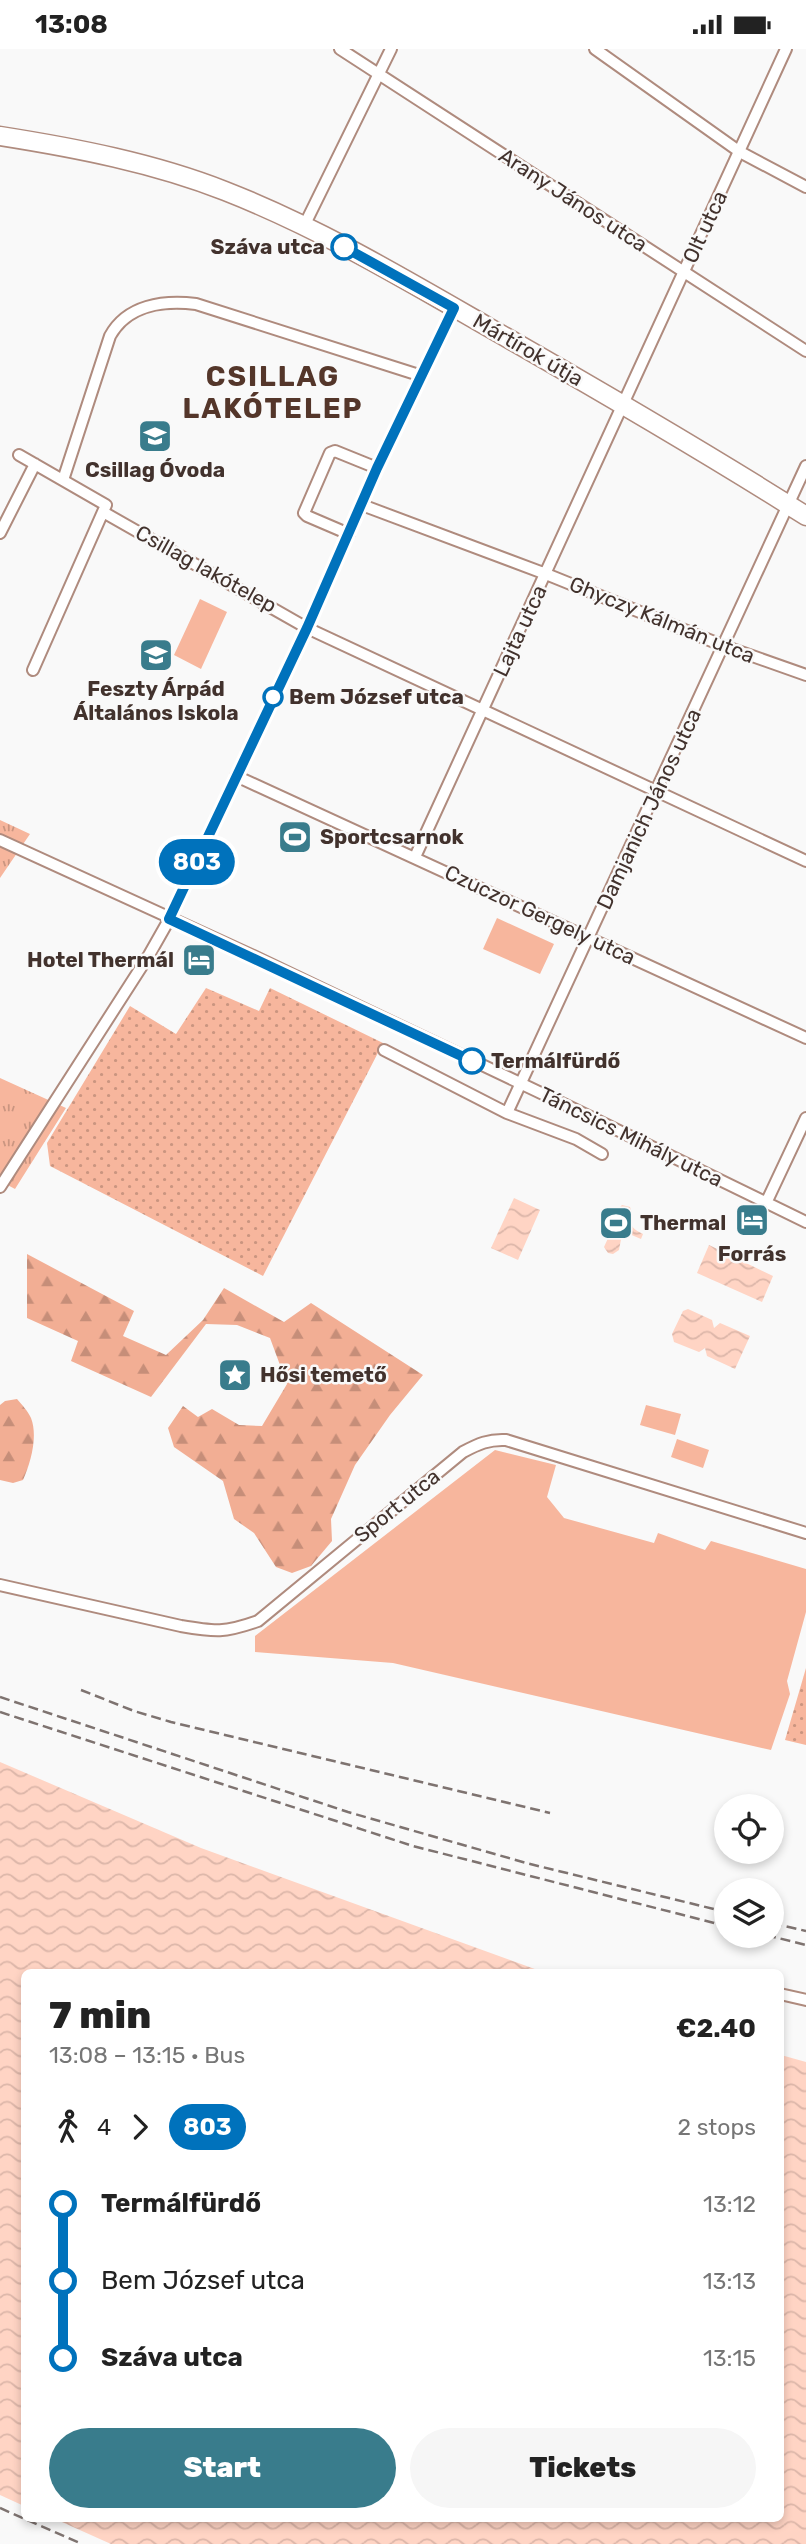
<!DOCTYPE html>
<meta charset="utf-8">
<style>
:root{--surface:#fff;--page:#f6f6f6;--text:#222;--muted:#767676;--accent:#397c8c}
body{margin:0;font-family:Rubik,sans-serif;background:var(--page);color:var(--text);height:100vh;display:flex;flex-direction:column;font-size:26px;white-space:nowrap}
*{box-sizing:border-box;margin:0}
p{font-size:23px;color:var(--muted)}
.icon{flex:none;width:38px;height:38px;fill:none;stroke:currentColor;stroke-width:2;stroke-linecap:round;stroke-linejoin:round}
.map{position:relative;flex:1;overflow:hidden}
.details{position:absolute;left:21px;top:1920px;width:763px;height:553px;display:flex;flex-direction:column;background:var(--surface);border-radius:10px;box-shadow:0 4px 10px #0003}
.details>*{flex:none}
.badge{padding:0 14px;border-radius:23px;font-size:24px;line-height:46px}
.fabs{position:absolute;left:714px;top:1745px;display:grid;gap:14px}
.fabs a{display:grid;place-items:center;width:70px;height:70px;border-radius:50%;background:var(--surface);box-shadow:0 4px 10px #0003;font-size:35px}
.map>.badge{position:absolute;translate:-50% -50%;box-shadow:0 0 0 4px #fff}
.legs{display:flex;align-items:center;gap:10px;height:77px;padding:0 28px;font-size:23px}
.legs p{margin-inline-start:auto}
.summary{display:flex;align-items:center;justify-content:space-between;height:119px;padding:0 28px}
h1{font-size:38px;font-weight:800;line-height:52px}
.primary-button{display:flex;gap:14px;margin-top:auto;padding:14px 28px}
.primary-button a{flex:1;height:80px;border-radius:42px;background:var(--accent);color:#fff;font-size:28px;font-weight:800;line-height:80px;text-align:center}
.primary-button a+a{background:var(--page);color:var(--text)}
ul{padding:0 28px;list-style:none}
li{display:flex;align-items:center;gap:24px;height:77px;font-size:26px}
li i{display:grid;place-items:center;width:10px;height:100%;margin:0 9px;background:currentColor}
li i::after{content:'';width:18px;height:18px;margin:-9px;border:5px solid;border-radius:50%;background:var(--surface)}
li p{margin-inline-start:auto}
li:first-child i{background:linear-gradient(#0000 50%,currentColor 0)}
li:last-child i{background:linear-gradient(currentColor 50%,#0000 0)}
.status{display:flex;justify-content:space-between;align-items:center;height:49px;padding:0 35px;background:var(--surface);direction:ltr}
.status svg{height:19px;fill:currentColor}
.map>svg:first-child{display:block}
</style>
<div class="status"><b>13:08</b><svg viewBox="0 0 49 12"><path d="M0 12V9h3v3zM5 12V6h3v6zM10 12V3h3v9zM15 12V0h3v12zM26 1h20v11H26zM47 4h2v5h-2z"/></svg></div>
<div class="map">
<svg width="806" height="2495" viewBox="0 0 806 2495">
<defs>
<pattern id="grass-tufts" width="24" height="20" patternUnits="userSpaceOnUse" patternTransform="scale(1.75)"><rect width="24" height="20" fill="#f7b69d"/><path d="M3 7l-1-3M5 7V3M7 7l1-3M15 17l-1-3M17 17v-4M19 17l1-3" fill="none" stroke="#ca9580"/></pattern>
<pattern id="forest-firs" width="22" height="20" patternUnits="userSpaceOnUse" patternTransform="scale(1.75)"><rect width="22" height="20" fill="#f2ae94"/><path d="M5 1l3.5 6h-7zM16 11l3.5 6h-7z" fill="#c68e79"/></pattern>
<pattern id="park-dots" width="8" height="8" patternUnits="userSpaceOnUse" patternTransform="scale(1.75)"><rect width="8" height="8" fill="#f7b69d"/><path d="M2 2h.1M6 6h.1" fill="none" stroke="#ca9580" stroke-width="1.8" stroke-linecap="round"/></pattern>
<pattern id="water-waves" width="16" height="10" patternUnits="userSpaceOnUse" patternTransform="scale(1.75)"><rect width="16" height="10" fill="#ffd4c4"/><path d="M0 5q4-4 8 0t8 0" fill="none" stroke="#dcb6a9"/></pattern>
</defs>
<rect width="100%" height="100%" fill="#f9f9f9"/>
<path fill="url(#grass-tufts)" d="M0 771 30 785 0 829Z
M0 1029 66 1059 15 1140 0 1132Z"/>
<path fill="url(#forest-firs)" d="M27 1205 134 1262 123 1287 166 1306 203 1271 224 1239 284 1273 311 1254 423 1326 390 1366 355 1416 331 1470 332 1492 311 1517 292 1524 276 1518 254 1484 234 1470 223 1432 174 1398 168 1379 183 1357 198 1368 212 1360 239 1376 262 1377 287 1335 270 1289 237 1276 206 1275 151 1348 71 1312 78 1292 27 1269Z
M17 1350C22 1356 28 1362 31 1369 38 1387 31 1413 23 1431L13 1434 0 1431V1356L5 1352Z"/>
<path fill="url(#park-dots)" d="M206 939 259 962 270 939 383 994 263 1227 50 1117 47 1094 130 957 176 985Z
M806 1619V1696L785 1691Z"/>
<path fill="#f7b69d" d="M200 550 227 563 201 620 174 606Z
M497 869 554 895 540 925 483 900Z
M646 1356 681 1365 675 1386 640 1376Z
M677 1390 709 1401 703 1419 671 1408Z
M495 1401 556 1416 547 1448 564 1469 654 1494 658 1484 705 1501 711 1492 806 1520V1563L787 1632 790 1645 771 1701 393 1614 255 1603V1587Z"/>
<path fill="url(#water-waves)" d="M514 1149 540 1161 518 1211 491 1199Z
M622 1156 630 1158C636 1174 623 1175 643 1185L641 1190 627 1184 622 1185 619 1201 613 1205 608 1204 604 1198 609 1187C606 1180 599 1174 604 1165H611L619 1172V1159Z
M709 1196 773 1227 762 1253 697 1224Z
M688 1260 712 1271 714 1279 720 1274 750 1287 735 1320 707 1307 705 1299 699 1303 674 1293 672 1285 683 1262Z
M0 1713 201 1799 543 1923H24V2457L0 2446Z
M781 2006 806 2013V2495H111L53 2469H780Z"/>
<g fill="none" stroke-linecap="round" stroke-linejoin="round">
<g stroke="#af8b7e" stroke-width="14">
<path id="minor" d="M340 0 806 302
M595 0 740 103 806 138
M304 177 391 0
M19 406 106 456 33 621
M63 431 110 287C127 256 163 251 196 255L422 327
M362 456 546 525 724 597 806 626
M103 463 307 579 806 812
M0 484 35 415
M349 485 307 467 304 464 330 404 335 402 377 419
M236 727 806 989
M0 791 247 904 566 1056 806 1173
M415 808 786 0
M384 1001 507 1064 806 417
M507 1064 576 1090 602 1105
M0 1138 149 906 166 876 307 579 377 419 454 259
M766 1154 806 1069
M0 1536 181 1577C216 1583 224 1584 258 1572L463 1403C478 1395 489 1390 506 1391L806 1484
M780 1945 806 1951"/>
</g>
<g stroke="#af8b7e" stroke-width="21">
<path id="primary" d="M0 87C76 99 154 114 225 142 317 178 403 229 488 278 595 339 702 401 806 467"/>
</g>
<use href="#minor" stroke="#fff" stroke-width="10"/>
<use href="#primary" stroke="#fff" stroke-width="18"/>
<path stroke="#7e7370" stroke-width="2.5" stroke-dasharray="10 5" stroke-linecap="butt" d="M81 1641 134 1662 171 1673 550 1764
M0 1648 348 1763 526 1814 726 1863
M0 1663 413 1797 726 1877
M772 1874 806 1882
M766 1886 806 1896
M0 2459 82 2495"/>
</g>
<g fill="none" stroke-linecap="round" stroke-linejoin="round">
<g stroke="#fff" stroke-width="16">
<path id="line-1" d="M344 198 454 259 377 419 307 579 169 870 472 1012"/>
</g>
<use href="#line-1" stroke="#0072bc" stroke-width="10"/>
</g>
<defs>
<g id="school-square" transform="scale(1.75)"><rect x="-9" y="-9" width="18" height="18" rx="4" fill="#397c8c" stroke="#f9f9f9"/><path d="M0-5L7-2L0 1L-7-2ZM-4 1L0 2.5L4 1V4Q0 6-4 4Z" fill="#fff"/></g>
<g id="stadium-square" transform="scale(1.75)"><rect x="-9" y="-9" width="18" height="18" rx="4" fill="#397c8c" stroke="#f9f9f9"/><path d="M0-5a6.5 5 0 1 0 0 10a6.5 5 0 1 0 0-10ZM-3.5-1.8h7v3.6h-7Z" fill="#fff"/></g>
<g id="hotel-square" transform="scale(1.75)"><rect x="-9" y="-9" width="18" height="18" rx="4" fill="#397c8c" stroke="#f9f9f9"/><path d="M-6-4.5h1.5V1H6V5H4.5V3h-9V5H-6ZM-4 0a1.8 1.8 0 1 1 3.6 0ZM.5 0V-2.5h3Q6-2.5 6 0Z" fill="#fff"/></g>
<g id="sight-square" transform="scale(1.75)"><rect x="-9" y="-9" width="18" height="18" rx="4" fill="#397c8c" stroke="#f9f9f9"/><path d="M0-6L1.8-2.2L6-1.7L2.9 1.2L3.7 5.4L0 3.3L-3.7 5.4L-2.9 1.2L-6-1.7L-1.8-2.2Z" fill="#fff"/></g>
</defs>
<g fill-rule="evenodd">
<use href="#school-square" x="155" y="387"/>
<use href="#school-square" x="156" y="606"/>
<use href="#stadium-square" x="295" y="788"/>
<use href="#hotel-square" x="199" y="911"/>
<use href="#hotel-square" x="752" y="1171"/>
<use href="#stadium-square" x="616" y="1174"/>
<use href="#sight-square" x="235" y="1326"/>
</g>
<g fill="#fff" stroke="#0072bc" stroke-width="3.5">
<circle cx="344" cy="198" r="12"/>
<circle cx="273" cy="648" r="9"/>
<circle cx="472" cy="1012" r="12"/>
</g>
<g text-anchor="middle" stroke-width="5" stroke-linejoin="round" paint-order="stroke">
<g font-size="21" fill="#42322d" stroke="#f9f9f9">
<text transform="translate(573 151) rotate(33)" y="7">Arany János utca</text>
<text transform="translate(705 178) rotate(-65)" y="7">Olt utca</text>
<text transform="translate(528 301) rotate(30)" y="7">Mártírok útja</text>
<text transform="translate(206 520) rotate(29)" y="7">Csillag lakótelep</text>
<text transform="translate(662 571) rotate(22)" y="7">Ghyczy Kálmán utca</text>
<text transform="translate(520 582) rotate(-65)" y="7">Lajta utca</text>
<text transform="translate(649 760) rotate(-65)" y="7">Damjanich János utca</text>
<text transform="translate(540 866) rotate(25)" y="7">Czuczor Gergely utca</text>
<text transform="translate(631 1088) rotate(26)" y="7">Táncsics Mihály utca</text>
<text transform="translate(397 1457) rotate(-39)" y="7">Sport utca</text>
</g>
<g font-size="21" font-weight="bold" fill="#42322d" stroke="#f9f9f9" text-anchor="start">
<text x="325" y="205" text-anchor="end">Száva utca</text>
<text x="289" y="655">Bem József utca</text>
<text x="491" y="1019">Termálfürdő</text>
</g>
<g font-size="21" font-weight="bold" fill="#42322d" stroke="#f9f9f9">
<text x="155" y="428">Csillag Óvoda</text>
<text x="156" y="647">Feszty Árpád<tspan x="156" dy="24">Általános Iskola</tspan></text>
<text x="320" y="795" text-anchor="start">Sportcsarnok</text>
<text x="174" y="918" text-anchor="end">Hotel Thermál</text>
<text x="640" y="1181" text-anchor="start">Thermal</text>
<text x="752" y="1212">Forrás</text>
<text x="260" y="1333" text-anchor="start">Hősi temető</text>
</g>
<g font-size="28" font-weight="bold" letter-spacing="2" fill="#54362a" stroke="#f9f9f9">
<text x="273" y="337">CSILLAG<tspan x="273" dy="32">LAKÓTELEP</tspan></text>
</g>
</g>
</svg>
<div class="fabs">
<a><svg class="icon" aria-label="locate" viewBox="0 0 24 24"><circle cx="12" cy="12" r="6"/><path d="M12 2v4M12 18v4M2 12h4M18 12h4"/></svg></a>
<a><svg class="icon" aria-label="layers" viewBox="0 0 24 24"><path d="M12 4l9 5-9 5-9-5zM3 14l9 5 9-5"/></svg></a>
</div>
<b class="badge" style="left:197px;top:813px;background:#0072bc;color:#fff">803</b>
<section class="details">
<div class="summary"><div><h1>7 min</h1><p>13:08 – 13:15 · Bus</p></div><b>€2.40</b></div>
<div class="legs"><svg class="icon" aria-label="walk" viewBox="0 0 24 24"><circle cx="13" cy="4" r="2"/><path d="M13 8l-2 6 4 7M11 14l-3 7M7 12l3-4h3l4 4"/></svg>4<svg class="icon" aria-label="forward" viewBox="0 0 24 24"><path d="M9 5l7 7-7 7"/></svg><b class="badge" style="background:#0072bc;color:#fff">803</b><p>2 stops</p></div>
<ul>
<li><i style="color:#0072bc"></i><b>Termálfürdő</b><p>13:12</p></li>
<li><i style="color:#0072bc"></i><span>Bem József utca</span><p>13:13</p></li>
<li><i style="color:#0072bc"></i><b>Száva utca</b><p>13:15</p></li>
</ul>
<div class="primary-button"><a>Start</a><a>Tickets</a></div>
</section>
</div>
